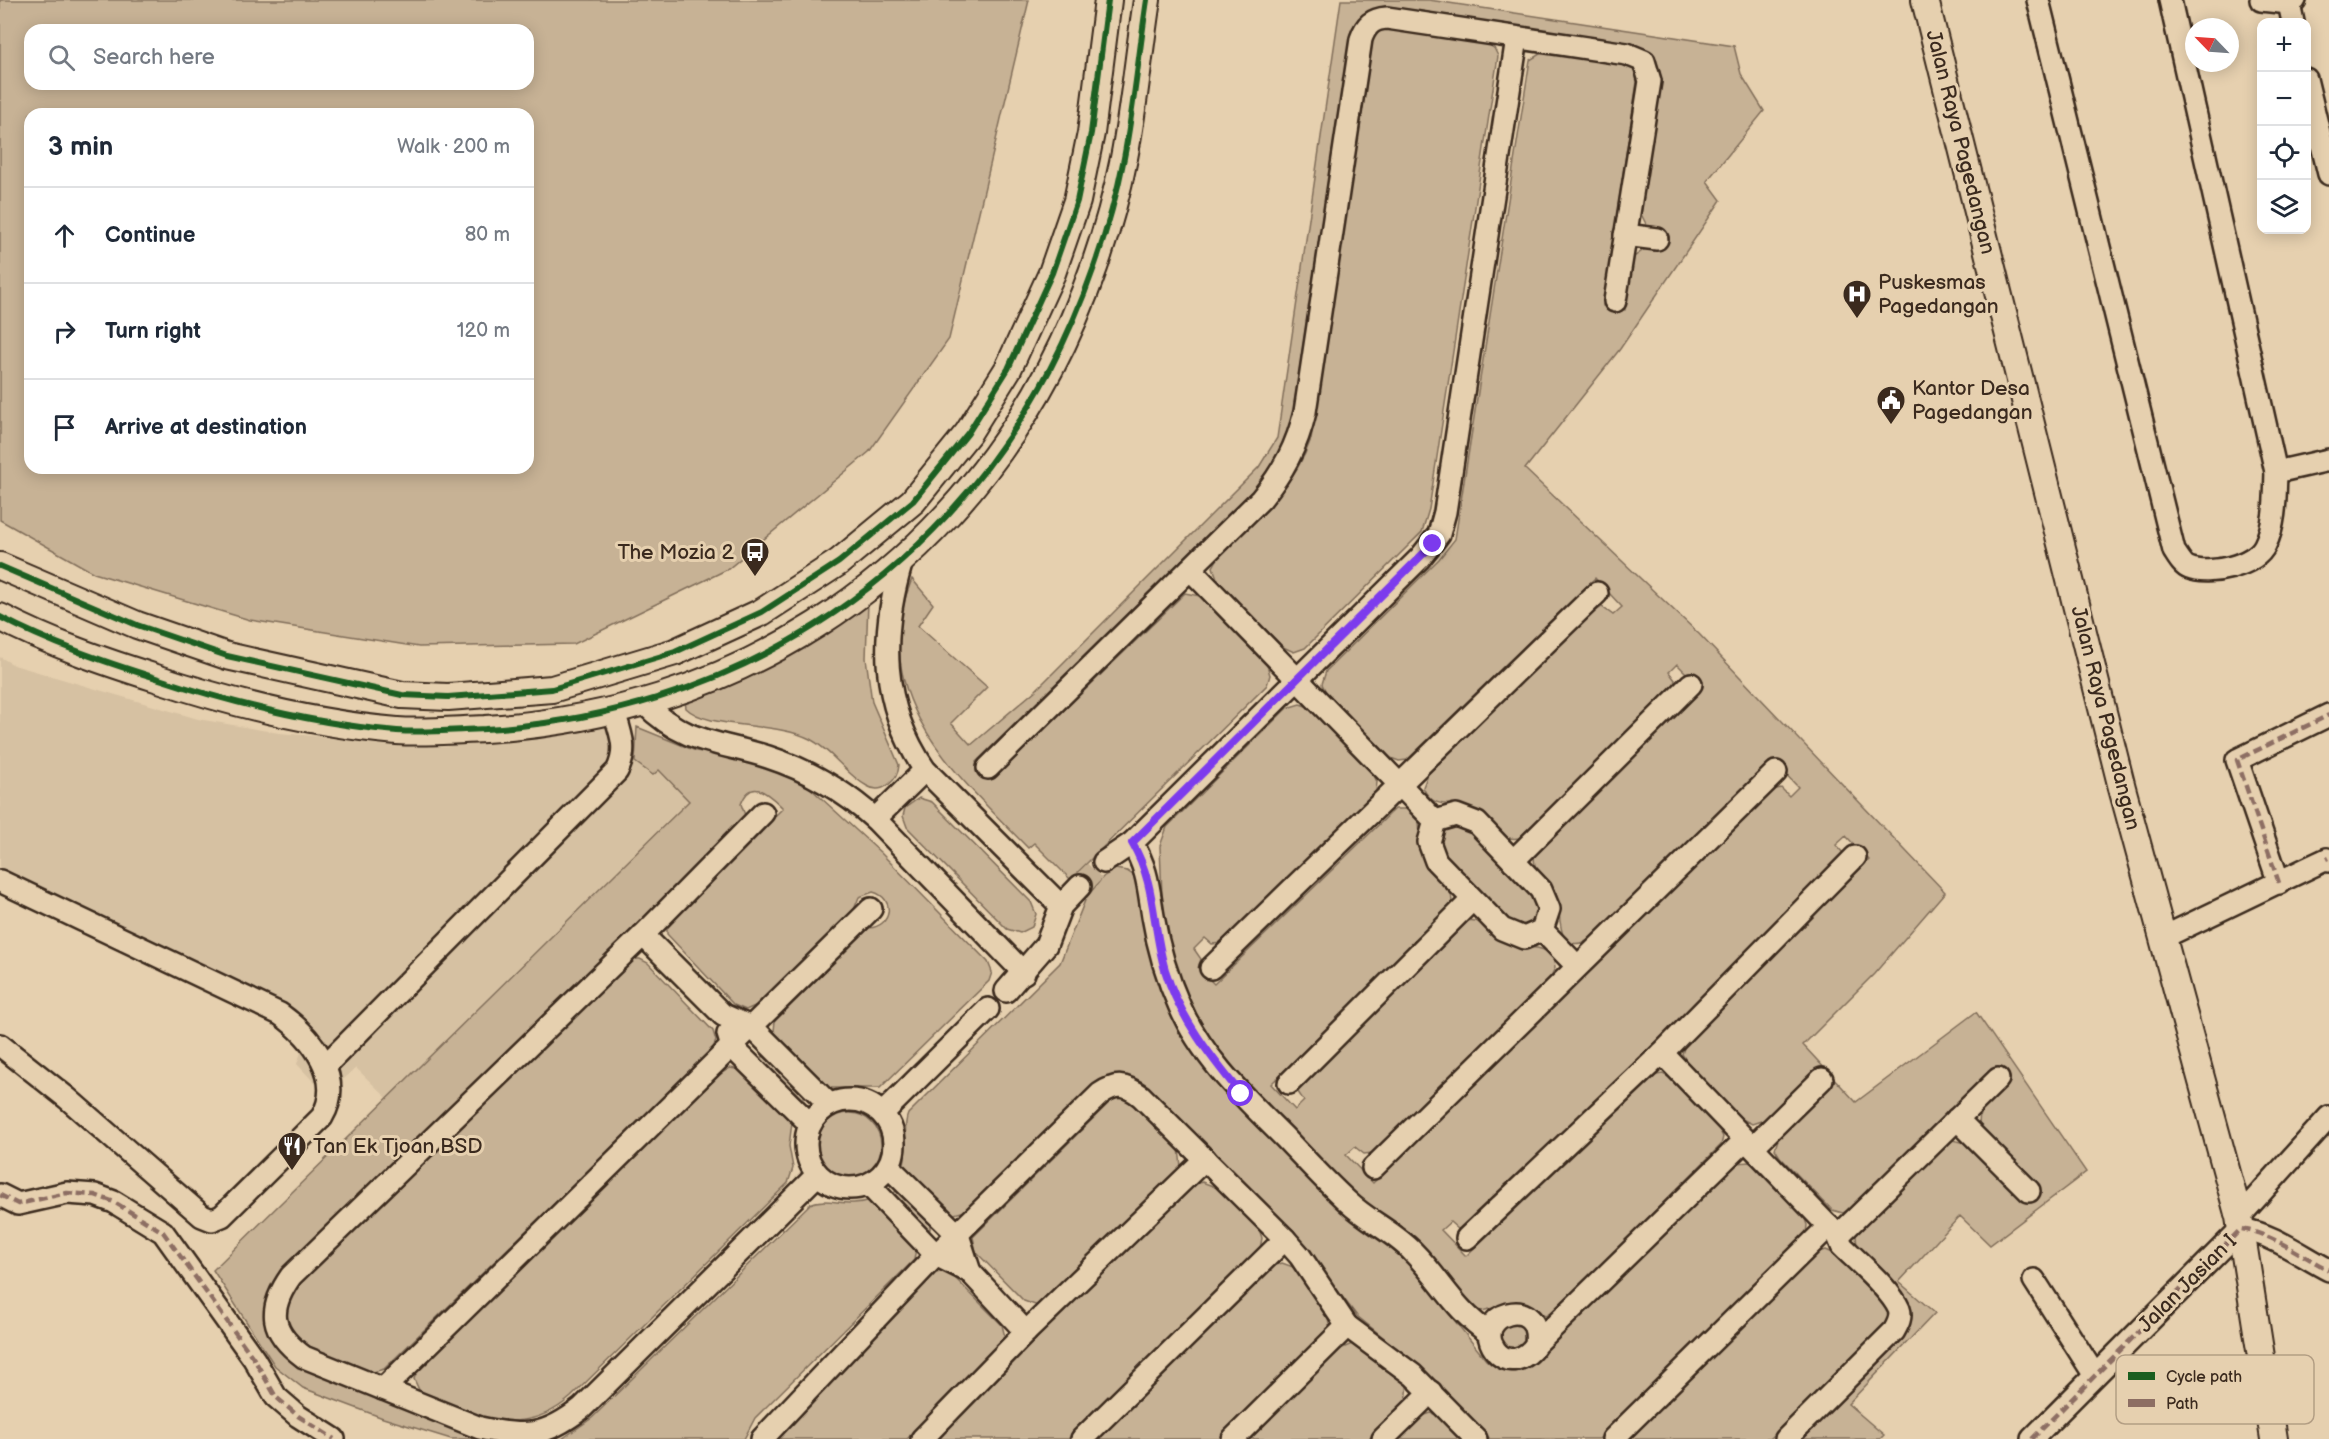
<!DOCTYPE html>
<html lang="en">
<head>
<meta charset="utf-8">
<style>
  :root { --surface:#fff; --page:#f6f6f7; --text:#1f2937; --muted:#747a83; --line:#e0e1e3 }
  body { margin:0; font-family:"Balsamiq Sans",sans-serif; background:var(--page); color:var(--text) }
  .controls { position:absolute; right:18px; top:18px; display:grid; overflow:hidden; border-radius:12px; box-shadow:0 3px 15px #0003 }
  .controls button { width:54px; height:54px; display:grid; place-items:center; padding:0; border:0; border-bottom:2px solid var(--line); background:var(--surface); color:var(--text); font:30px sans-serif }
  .compass { position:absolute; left:2185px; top:18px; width:54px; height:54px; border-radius:50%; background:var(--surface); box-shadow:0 3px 15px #0003; rotate:295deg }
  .stop { position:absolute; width:18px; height:18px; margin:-14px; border:4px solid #7c3aed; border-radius:50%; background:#fff }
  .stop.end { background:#7c3aed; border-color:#fff; box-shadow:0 2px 6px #0008 }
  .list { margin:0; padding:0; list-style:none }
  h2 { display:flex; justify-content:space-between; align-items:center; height:78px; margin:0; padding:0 24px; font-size:26px }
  h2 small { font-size:20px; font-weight:400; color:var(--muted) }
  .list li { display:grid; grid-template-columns:39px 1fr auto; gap:18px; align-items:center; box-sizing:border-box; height:96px; padding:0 24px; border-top:2px solid var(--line) }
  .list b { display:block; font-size:22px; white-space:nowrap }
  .list em { font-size:20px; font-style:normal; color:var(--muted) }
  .icon { flex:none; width:33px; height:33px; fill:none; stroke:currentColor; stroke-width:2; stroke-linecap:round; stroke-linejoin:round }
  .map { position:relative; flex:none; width:2329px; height:1439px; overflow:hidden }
  .search { position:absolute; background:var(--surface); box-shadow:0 3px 15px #0003; left:24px; top:24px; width:510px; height:66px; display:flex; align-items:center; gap:15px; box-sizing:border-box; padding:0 21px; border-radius:18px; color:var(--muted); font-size:22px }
  .panel { position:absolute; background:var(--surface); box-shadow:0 3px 15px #0003; left:24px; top:108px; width:510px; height:366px; border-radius:18px }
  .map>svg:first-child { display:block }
  .built { fill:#d6c1a2 }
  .green { fill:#c7b295; stroke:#816e5a; stroke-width:1.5; fill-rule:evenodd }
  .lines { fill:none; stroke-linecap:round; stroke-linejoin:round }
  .minor-tunnel { stroke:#c4af92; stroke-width:21; stroke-dasharray:21 10; stroke-linecap:butt }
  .minor-casing { stroke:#3b2a1e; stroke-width:26 }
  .tertiary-casing { stroke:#3b2a1e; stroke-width:30 }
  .minor { stroke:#e6d0af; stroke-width:21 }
  .tertiary { stroke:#e6d0af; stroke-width:26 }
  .quiet { stroke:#8d6e63; stroke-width:4.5; stroke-dasharray:9 4.5; stroke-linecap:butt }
  .cycleway-casing { stroke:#e6d0af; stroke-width:10 }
  .cycleway { stroke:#1b5e20; stroke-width:6 }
  .route { stroke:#7c3aed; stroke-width:8 }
  .labels { text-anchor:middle; stroke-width:6; stroke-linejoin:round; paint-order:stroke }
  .street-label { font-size:21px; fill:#3b2a1e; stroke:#e6d0af }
  .poi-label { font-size:21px; fill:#3b2a1e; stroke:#e6d0af; text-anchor:start }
  .key { fill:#e6d0af; stroke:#b39e84; stroke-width:1.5 }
  .key-label { font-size:16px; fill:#3b2a1e }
</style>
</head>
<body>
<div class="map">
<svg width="2329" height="1439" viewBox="0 0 2329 1439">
  <rect width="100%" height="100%" fill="#e6d0af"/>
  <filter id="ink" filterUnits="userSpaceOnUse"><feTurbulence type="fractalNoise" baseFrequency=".0167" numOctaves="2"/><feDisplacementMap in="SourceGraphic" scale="12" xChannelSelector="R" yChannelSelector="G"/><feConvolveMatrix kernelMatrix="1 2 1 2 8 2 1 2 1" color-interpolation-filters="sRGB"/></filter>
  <g filter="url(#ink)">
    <polygon class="built" points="0,657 14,665 198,719 279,733 445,747 605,719 669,758 715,774 387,1098 356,1068 326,1095 297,1064 302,1049 276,1025 0,888"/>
    <g class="green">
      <path d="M0,0h1029l-80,339 -80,113 -141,117 -154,75 -155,3 -169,-27 -156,-47 -94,-53zM30,30h498v54h-498zM30,114h498v354h-498z"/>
      <path d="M1341,0h88l305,46 7,28 23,37 -57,70 14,19 -101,149 -95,120 174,165 246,258 -71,82 -71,71 53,57 120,-90 110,160 -96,73 -30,-29 -61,66 36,31 -87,91 36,31 -4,4h-81l101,-100c11,-12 13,-22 8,-37l-51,-54 -1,-13 96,-95 15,3 56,57 14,-13 -58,-62 1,-15 28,-27 -14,-14 -142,139 -9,5 -11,-3 -52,-53 -5,-8 4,-13 52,-51 -16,-15 -51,50 -12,4 -10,-5 -55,-57 -5,-8 5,-15 182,-179 -23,-24 -10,9 7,8 -2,8 -374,367 -9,1 -8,-7 -9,8 25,26 184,-180 13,-2 7,4 49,51 4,8 -2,8 -167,167 -9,4 -19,-10 -18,-2 -26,7 -13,-5 -53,-65 -60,-44 -107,-110 -26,-30 -34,-54 -15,-42 -11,-40 -3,-75 7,-19 120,-119 13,-4 9,3 64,66 4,9 -1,9 -153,152 -11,1 -7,-6 -11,11 7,10 -3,9 16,16 181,-175h11l13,13 2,27 4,13 26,31 1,9 -5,9 -176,173 24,26 9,-9 -8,-12 167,-167c21,-7 27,13 44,21 17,8 47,-3 48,25l-5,10 -178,175 -8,1 -9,-7 -9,8 27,28 399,-393 9,-2 8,8 9,-9 -26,-27 -183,180c-37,17 -26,-30 -33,-46 -7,-15 -26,-22 -21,-40l166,-166 -24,-24 -8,8 6,8 -2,8 -154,150c-21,4 -29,-19 -45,-28 -19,-11 -41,3 -51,-23l5,-13 162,-159 12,-8 11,8 9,-8 -27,-29 -188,182 -8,1 -8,-3 -65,-66 -4,-8 4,-13 113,-112 16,-20 75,-479 13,-8 82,12 10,7 2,11 -34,224 22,4 9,-53 11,-8 15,1 3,-19 -16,-5 -6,-12 20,-134c-1,-19 -12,-32 -31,-37l-244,-37c-17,2 -31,11 -36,28l-57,378 -11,39 -30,40 -276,271 17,17 192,-186 15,3 67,69 3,10 -3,10 -189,187 2,2 -7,8 -39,-39 -6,5c-72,-74 -164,-153 -116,-269l21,25 -15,22 69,61 -36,36 20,22 65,-55 223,-223 18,-29z"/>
      <path d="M1390,29l96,14 8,5 4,8 -69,453 -7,23 -117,116 -11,4 -11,-5 -65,-66 -5,-14 5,-9c37,-37 75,-69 93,-119l62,-400 7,-8z"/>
      <path d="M868,602l-2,56 6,44 27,63c-1,16 -17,30 -32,21 -21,-11 -34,-35 -57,-47 -34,-18 -102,-9 -124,-31l-1,-7z"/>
      <path d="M637,727l59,24 56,8 42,18 14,9 73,67 107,109 4,10 -3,9 -109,107h-54l-48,-47 -4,-10 1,-10 94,-93c23,-1 27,-30 4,-36l-14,5 -6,15 -96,93 -11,5 -12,-5 -67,-71v-8l5,-8 111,-110c-14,-13 -31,-32 -42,-4l5,14 -462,451c-34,39 -19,77 22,100l176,70h-31l-68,-21 -80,-30 -28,-22 -62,-96 476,-469 -30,-31 -6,5 -18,-13z"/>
      <polygon points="919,798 932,802 1031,902 1036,914 1032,927 1020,933 1007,929 907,827 903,816 905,808"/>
      <path d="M1455,825l12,3 69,71c8,18 -6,31 -24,24l-69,-71c-5,-13 -2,-22 12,-27z"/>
      <path d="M1115,869l12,2 10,7 15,81 19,52 207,226 34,30 74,93c12,11 29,16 43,7l208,-204 12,-1 7,4 48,50 3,9 -1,9 -207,205h-109l-70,-72 -63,-51 -48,-63 -160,-164c-17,-15 -33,-19 -53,-6l-131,128 -14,4 -48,-46c6,-20 -1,-42 5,-55l152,-151 26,-65 17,-21z"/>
      <polygon points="632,959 640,959 648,963 713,1031 716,1041 712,1050 384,1369 370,1373 306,1346 292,1334 286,1320 286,1304 293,1289"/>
      <polygon points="767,1056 803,1092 803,1099 800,1100 761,1062 762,1057"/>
      <path d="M730,1068l12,2 50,52 -3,24 4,22 -5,15 -217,214c-35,31 -71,28 -112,12 -13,-5 -27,-10 -39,-17l-6,-13 4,-11 302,-294z"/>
      <polygon points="1116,1096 1127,1097 1179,1148 1181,1167 1038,1306 1024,1301 976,1252 973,1237"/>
      <circle cx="849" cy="1145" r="32"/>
      <polygon points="1202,1182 1218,1188 1259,1229 1262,1238 1260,1249 1068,1439 934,1439 1193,1185"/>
      <polygon points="896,1190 930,1223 930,1229 924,1229 893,1196"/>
      <path d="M871,1200l45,48 -2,12 -159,158 -11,21h-182l30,-21 218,-214c15,-8 38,4 61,-4z"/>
      <polygon points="1826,1250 1835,1254 1888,1309 1891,1315 1886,1325 1770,1439 1626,1439 1817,1252"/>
      <polygon points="1282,1263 1296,1268 1328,1317 1329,1326 1325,1334 1219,1439 1096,1439 1271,1267"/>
      <polygon points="945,1271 953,1276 1002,1325 1005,1337 1000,1347 907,1439 767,1439 932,1274"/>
      <polygon points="1522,1323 1529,1336 1521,1350 1503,1349 1497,1332 1500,1326"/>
      <path d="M1352,1344l54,39c8,23 -22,42 -37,56h-122l91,-89z"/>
      <polygon points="1431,1413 1440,1416 1463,1439 1398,1439 1422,1416"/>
    </g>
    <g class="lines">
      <polyline class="minor-tunnel" points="1080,886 1104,862"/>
      <g class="minor-casing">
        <g id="minor">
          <path d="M2038,0l136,551c4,6 9,15 15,17 20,8 66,-2 76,-23 11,-22 10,-49 11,-73l-106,-472"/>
          <polyline points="2261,0 2289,3 2295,0"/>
          <polyline points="2289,3 2293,22"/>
          <polyline points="2306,79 2329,174"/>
          <polyline points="1625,235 1657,239"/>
          <polyline points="2276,472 2329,460"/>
          <path d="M902,561c-22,74 -22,143 23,209l136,136"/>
          <polyline points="1190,569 1435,821"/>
          <path d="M644,703c41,41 73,38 124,54 40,13 76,34 107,62l149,154"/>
          <path d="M988,768l273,-269c22,-27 36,-53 44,-87l56,-373c5,-14 11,-20 26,-21l240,36 17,7 6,20 -35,220"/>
          <path d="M763,813l-120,122 -352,341c-24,34 -21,56 13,81l176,71c45,10 65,9 102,-20l235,-233"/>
          <polygon points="1456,815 1477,823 1541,890 1549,909 1542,930 1524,938 1502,929 1436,861 1429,842 1435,821"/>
          <polyline points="875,819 925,770"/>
          <path d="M1132,843c16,27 16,43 21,73 5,31 14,62 27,91 22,51 66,92 104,130 21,22 42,45 64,65 20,19 46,30 65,50 29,29 40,57 77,82"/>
          <polyline points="1513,861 1691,684"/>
          <polyline points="1104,862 1132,843 1420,558 1439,534 1445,512 1517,38"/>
          <path d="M0,881l280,133c32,23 65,64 42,103l-100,99 -10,4 -10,-4 -135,-118 -67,-53"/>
          <polyline points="2279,883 2237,760 2329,715"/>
          <polyline points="1542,930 1577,966"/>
          <polyline points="643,935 723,1015 753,1028 829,1104"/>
          <polyline points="2164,937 2310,867 2327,859 2329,861"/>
          <polyline points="1211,968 1597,593"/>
          <polyline points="1006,991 1046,945 1061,906 1080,886"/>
          <polyline points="728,1034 732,1047 810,1124"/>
          <path d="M1662,1053l176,183 4,10c16,16 49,44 57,63 3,8 -1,15 -5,22l-108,108"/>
          <path d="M326,1065l291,-294c11,-21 4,-37 -3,-59"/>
          <polyline points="1289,1083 1472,900"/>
          <circle cx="850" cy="1144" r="44"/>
          <polyline points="883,1113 988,1009"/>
          <polyline points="1957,1119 2029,1191"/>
          <polyline points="1753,1147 1822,1079"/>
          <polyline points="889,1167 958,1235 970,1272"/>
          <polyline points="1373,1168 1776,772"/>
          <polyline points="869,1185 936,1255 970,1272 1026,1332"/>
          <polyline points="0,1195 18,1204 67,1193 95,1195 114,1202 163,1232 254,1359 276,1397 298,1416 334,1439"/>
          <polyline points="2239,1217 2329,1117"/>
          <polyline points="1838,1236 1998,1079"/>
          <polyline points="1467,1238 1662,1053 1855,857"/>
          <polyline points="2034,1280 2094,1374"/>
          <path d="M1536,1344c6,-53 -66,-29 -41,6 12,17 32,9 41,-6l209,-204"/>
          <polyline points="383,1389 871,909"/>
          <path d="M762,1439l174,-184 164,-161c16,-11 25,-10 41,2l144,143 15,17 47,70 66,49 63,64"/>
          <polyline points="922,1439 1026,1332 1205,1159"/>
          <polyline points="1082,1439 1285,1239"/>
          <polyline points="1233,1439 1347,1326"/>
          <polyline points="1383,1439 1431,1392"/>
          <polyline points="1613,1439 1829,1226"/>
          <path d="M2032,1439l209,-210c32,5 59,26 88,41"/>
        </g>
      </g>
      <g class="tertiary-casing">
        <g id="tertiary">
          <polyline points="1925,0 2122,788 2239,1217 2274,1439"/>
          <polyline points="0,566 137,625 227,656 402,695 448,697 552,689 675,652 762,612 839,562 913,501 968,433 1008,369 1052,273 1077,201 1091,133 1108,0"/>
          <path d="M0,617c50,26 102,44 156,61 78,26 159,46 241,53 29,2 59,-1 88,-2 243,-14 451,-144 565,-360 34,-65 60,-140 74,-211 10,-52 15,-106 23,-158"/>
        </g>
      </g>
      <use href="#minor" class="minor"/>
      <use href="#tertiary" class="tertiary"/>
      <g class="quiet">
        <polyline points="2327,859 2329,858"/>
        <polyline points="2279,883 2237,760 2329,715"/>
        <polyline points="0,1195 18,1204 67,1193 95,1195 114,1202 163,1232 254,1359 276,1397 298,1416 334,1439"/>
        <path d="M2032,1439l209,-210c32,5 59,26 88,41"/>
      </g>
      <g class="cycleway-casing">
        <g id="cycleway">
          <polyline points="0,566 137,625 227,656 402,695 448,697 552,689 675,652 762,612 839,562 913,501 968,433 1008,369 1052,273 1077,201 1091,133 1108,0"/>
          <path d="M0,617c50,26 102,44 156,61 78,26 159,46 241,53 29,2 59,-1 88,-2 243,-14 451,-144 565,-360 34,-65 60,-140 74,-211 10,-52 15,-106 23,-158"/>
        </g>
      </g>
      <use href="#cycleway" class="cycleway"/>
    </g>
  </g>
  <g class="lines" filter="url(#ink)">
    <path class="route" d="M1241,1094c-31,-38 -61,-76 -76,-124 -13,-44 -9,-87 -33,-127l301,-299"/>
  </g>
  <defs>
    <g id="hospital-pin" transform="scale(1.5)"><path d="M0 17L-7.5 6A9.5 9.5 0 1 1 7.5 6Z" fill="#3b2a1e" stroke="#e6d0af"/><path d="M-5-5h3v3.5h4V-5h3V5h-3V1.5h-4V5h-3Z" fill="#fff"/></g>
    <g id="civic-pin" transform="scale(1.5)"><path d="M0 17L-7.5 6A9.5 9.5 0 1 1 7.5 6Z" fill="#3b2a1e" stroke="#e6d0af"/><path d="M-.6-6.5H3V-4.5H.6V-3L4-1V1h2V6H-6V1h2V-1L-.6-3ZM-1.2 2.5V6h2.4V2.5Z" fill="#fff"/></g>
    <g id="bus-pin" transform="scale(1.5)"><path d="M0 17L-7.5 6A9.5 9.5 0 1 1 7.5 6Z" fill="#3b2a1e" stroke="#e6d0af"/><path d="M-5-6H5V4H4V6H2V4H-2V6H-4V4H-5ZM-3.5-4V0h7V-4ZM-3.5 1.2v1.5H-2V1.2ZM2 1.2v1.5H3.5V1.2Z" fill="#fff"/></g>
    <g id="restaurant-pin" transform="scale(1.5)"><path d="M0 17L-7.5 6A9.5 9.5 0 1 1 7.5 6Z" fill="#3b2a1e" stroke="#e6d0af"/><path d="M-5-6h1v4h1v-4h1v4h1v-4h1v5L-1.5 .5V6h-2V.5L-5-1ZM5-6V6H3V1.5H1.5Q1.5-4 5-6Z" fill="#fff"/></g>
  </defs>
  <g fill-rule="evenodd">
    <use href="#hospital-pin" x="1857" y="294"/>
    <use href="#civic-pin" x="1891" y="400"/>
    <use href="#bus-pin" x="755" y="552"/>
    <use href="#restaurant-pin" x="292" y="1146"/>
  </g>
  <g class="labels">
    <g class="street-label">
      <text transform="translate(1961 142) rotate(76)" y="7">Jalan Raya Pagedangan</text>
      <text transform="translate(2106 718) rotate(76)" y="7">Jalan Raya Pagedangan</text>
      <text transform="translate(2187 1283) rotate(-45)" y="7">Jalan Jasian I</text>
    </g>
    <g class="poi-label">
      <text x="1878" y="289">Puskesmas<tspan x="1878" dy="24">Pagedangan</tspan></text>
      <text x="1912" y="395">Kantor Desa<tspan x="1912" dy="24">Pagedangan</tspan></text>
      <text x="734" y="559" text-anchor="end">The Mozia 2</text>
      <text x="313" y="1153">Tan Ek Tjoan BSD</text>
    </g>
  </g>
  <rect x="2116" y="1355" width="198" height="69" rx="9" class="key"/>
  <rect x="2128" y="1372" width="27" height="8" fill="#1b5e20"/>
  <rect x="2128" y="1399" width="27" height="8" fill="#8d6e63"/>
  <g class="key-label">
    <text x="2166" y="1382">Cycle path</text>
    <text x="2166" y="1409">Path</text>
  </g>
</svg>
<div class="controls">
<button>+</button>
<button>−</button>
<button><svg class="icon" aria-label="locate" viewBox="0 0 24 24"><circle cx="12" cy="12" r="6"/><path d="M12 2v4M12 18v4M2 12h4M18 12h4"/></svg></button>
<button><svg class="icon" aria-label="layers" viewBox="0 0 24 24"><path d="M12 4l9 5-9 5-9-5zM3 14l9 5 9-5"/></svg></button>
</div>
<svg class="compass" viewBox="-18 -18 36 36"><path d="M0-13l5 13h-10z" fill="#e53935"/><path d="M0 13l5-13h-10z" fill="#747a83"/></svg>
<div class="stop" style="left:1241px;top:1094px"></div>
<div class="stop end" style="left:1433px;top:544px"></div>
<div class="search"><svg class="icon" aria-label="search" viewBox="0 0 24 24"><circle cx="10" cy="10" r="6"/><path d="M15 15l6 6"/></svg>Search here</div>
<section class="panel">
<h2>3 min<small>Walk · 200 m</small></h2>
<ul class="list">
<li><svg class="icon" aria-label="ahead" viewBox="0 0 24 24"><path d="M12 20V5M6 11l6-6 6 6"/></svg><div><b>Continue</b></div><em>80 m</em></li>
<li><svg class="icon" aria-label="right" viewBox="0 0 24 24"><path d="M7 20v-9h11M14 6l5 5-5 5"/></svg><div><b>Turn right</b></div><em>120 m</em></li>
<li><svg class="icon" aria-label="arrive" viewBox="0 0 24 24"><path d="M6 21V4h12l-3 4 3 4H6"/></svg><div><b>Arrive at destination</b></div></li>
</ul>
</section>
</div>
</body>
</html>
